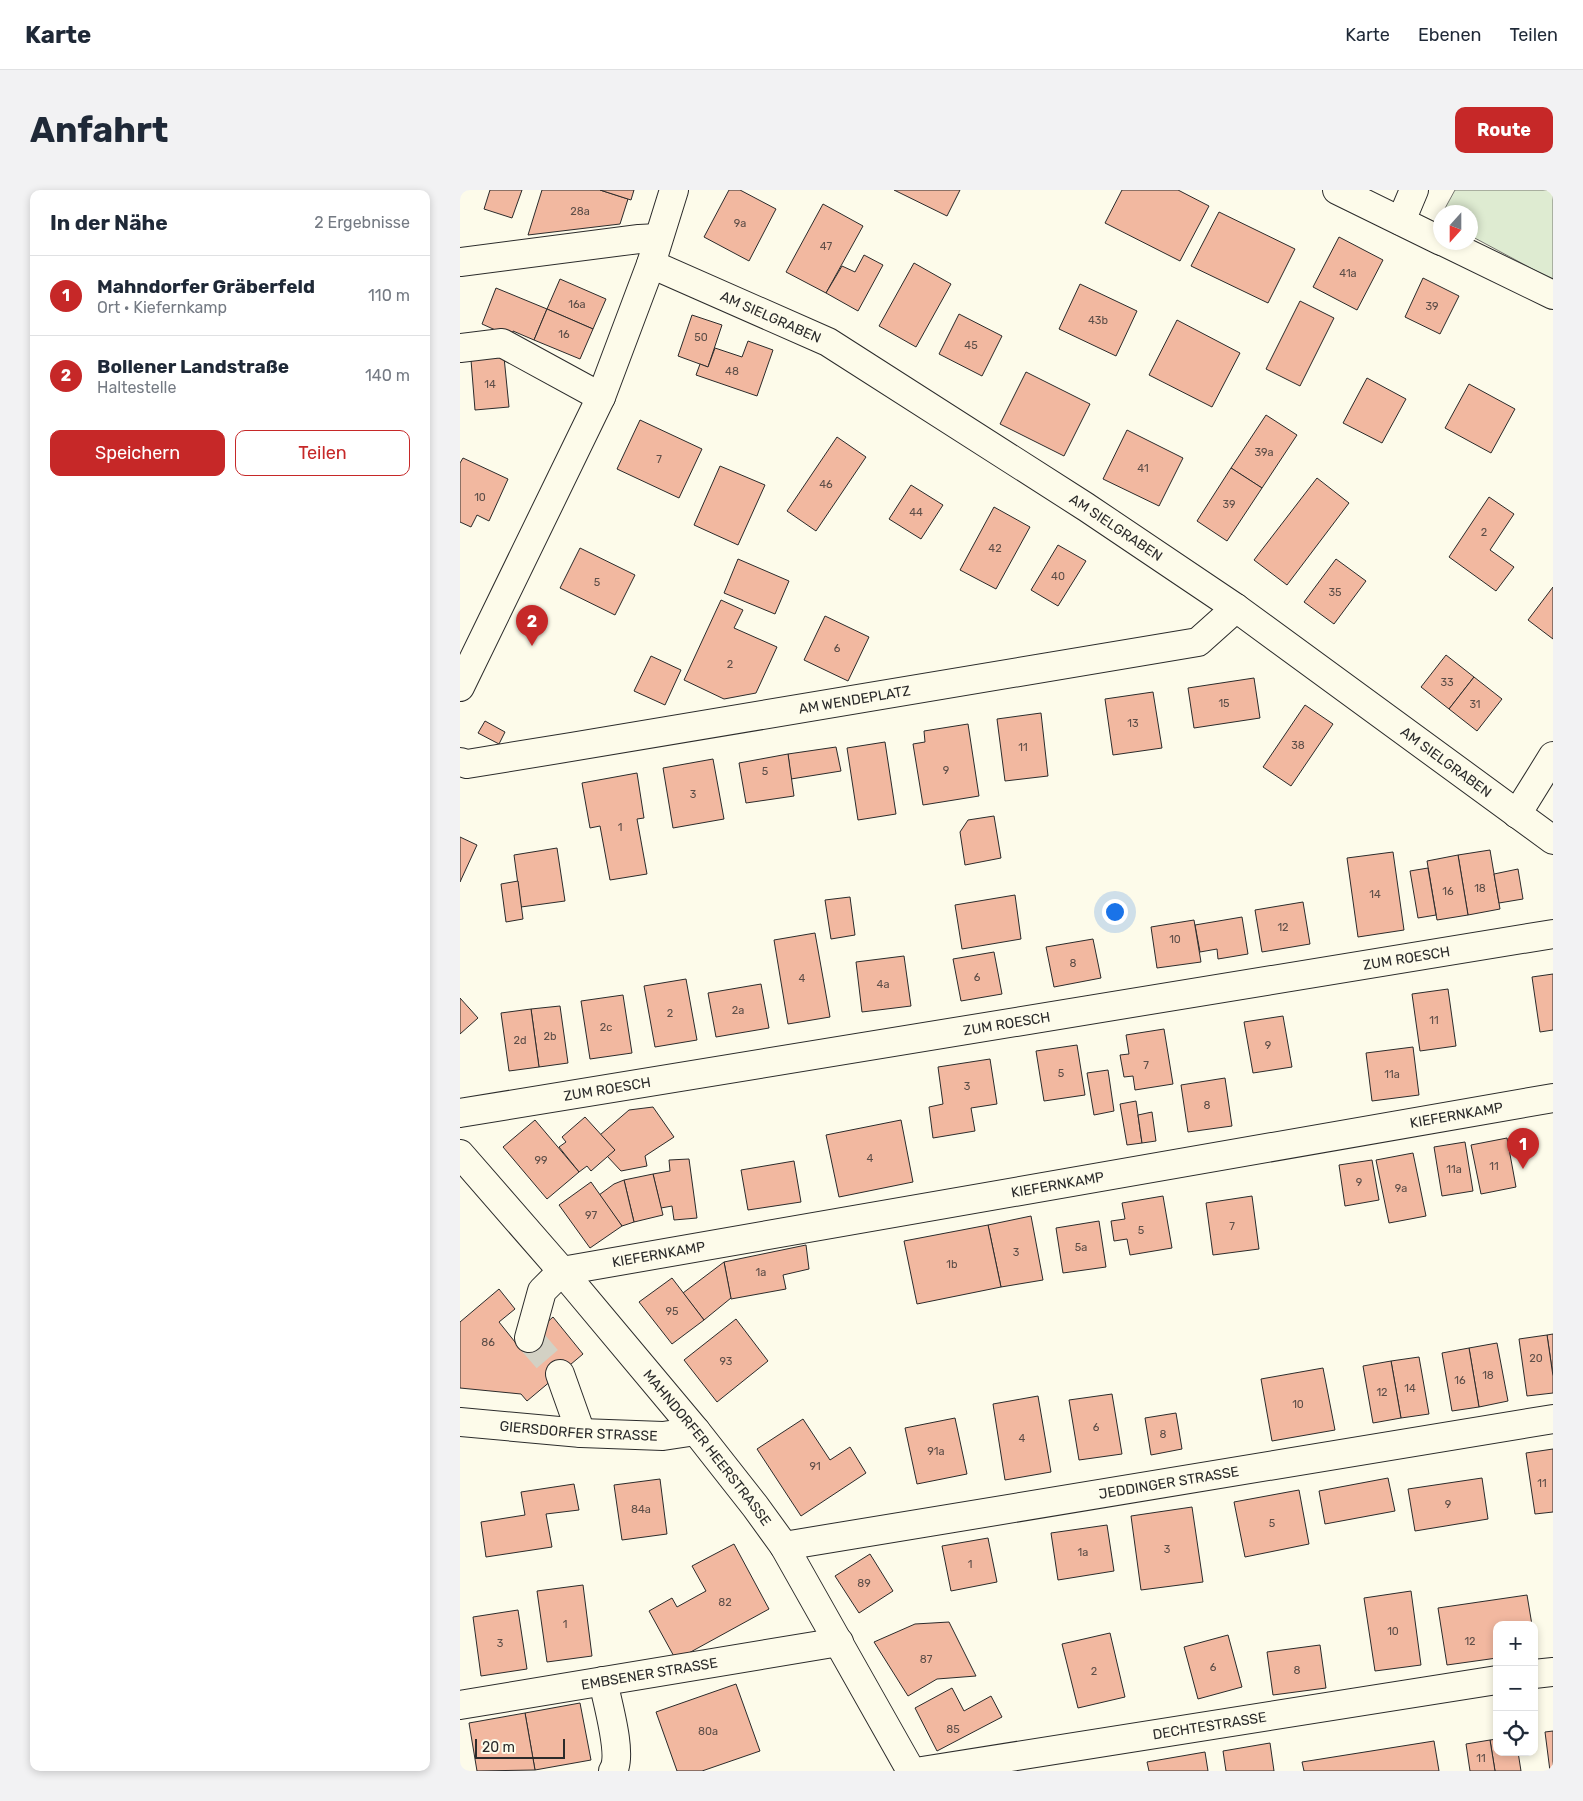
<!DOCTYPE html>
<html lang="de">
<head>
<meta charset="utf-8">
<style>
  :root { --surface:#fff; --page:#f2f2f3; --text:#1f2937; --muted:#747a83; --line:#e0e1e3; --accent:#c62828 }
  body { margin:0; font-family:Rubik,sans-serif; background:var(--page); color:var(--text) }
  .controls { position:absolute; right:15px; bottom:15px; display:grid; overflow:hidden; border-radius:10px; box-shadow:0 2px 8px #0003 }
  .controls button { width:45px; height:45px; display:grid; place-items:center; padding:0; border:0; border-bottom:1px solid var(--line); background:var(--surface); color:var(--text); font:25px sans-serif }
  .compass { position:absolute; left:973px; top:15px; width:45px; height:45px; border-radius:50%; background:var(--surface); box-shadow:0 2px 8px #0003; rotate:201deg }
  .scale { position:absolute; left:15px; bottom:12px; width:90px; box-sizing:border-box; padding-left:5px; border:2px solid #2b2b2b; border-top:0; font-size:14px; line-height:18px; white-space:nowrap; color:#2b2b2b; -webkit-text-stroke:4px #fdfbea; paint-order:stroke }
  .you { position:absolute; left:654px; top:721px; width:18px; height:18px; margin:-12px; border:4px solid #fff; border-radius:50%; background:#1a73e8; box-shadow:0 0 0 8px #1a73e833 }
  .badge { display:grid; place-items:center; width:32px; height:32px; border-radius:50%; background:var(--accent); color:#fff; font-size:16px; font-weight:700 }
  .pin { position:absolute; translate:-50% -41px; filter:drop-shadow(0 1px 2px #0008) }
  .pin::after { content:''; position:absolute; top:26px; width:18px; height:15px; background:inherit; clip-path:polygon(0 0,100% 0,50% 100%) }
  .list { margin:0; padding:0; list-style:none }
  h2 { display:flex; justify-content:space-between; align-items:center; height:65px; margin:0; padding:0 20px; font-size:21px }
  h2 small { font-size:16px; font-weight:400; color:var(--muted) }
  .list li { display:grid; grid-template-columns:32px 1fr auto; gap:15px; align-items:center; box-sizing:border-box; height:80px; padding:0 20px; border-top:1px solid var(--line) }
  .list b { display:block; font-size:19px; white-space:nowrap }
  .list p { margin:0; font-size:16px; white-space:nowrap; color:var(--muted) }
  .list em { font-size:16px; font-style:normal; color:var(--muted) }
  .actions { display:flex; gap:10px; padding:15px 20px }
  .actions a { flex:1; padding:11px 0; border:1px solid var(--accent); border-radius:10px; text-align:center; font-size:18px; color:var(--accent) }
  .actions .main { background:var(--accent); color:#fff }
  .icon { flex:none; width:28px; height:28px; fill:none; stroke:currentColor; stroke-width:2; stroke-linecap:round; stroke-linejoin:round }
  .map { position:relative; flex:none; width:1093px; height:1581px; overflow:hidden; border-radius:10px }
  header { display:flex; align-items:center; gap:30px; box-sizing:border-box; height:70px; padding:0 25px; background:var(--surface); border-bottom:1px solid var(--line) }
  header strong { font-size:24px }
  nav { display:flex; gap:28px; margin-inline-start:auto; font-size:18px }
  .intro { display:flex; align-items:center; justify-content:space-between; box-sizing:border-box; height:120px; padding:0 30px }
  h1 { margin:0; font-size:35px }
  .button { padding:12px 22px; border-radius:10px; background:var(--accent); color:#fff; font-size:18px; font-weight:700 }
  main { display:flex; gap:30px; padding:0 30px }
  aside { flex:1; background:var(--surface); border-radius:10px; box-shadow:0 2px 8px #0003 }
  .map>svg:first-child { display:block }
  .green { fill:#deebd1; stroke:#74746e }
  .building { fill:#f2b8a0; stroke:#2b2b2b }
  .lines { fill:none; stroke-linecap:round; stroke-linejoin:round }
  .minor-tunnel { stroke:#d3d1c4; stroke-width:28; stroke-dasharray:28 14; stroke-linecap:butt }
  .minor-casing { stroke:#2b2b2b; stroke-width:30 }
  .major-casing { stroke:#2b2b2b; stroke-width:30 }
  .minor { stroke:#fdfbea; stroke-width:28 }
  .major { stroke:#fdfbea; stroke-width:28 }
  .labels { text-anchor:middle; stroke-width:4; stroke-linejoin:round; paint-order:stroke }
  .number-label { font-size:11px; fill:#5d4e48 }
  .street-label { font-size:14px; fill:#2b2b2b; stroke:#fdfbea }
</style>
</head>
<body>
<header>
<strong>Karte</strong>
<nav><a>Karte</a><a>Ebenen</a><a>Teilen</a></nav>
</header>
<div class="intro"><h1>Anfahrt</h1><a class="button">Route</a></div>
<main>
<aside>
<h2>In der Nähe<small>2 Ergebnisse</small></h2>
<ul class="list">
<li><span class="badge">1</span><div><b>Mahndorfer Gräberfeld</b><p>Ort · Kiefernkamp</p></div><em>110 m</em></li>
<li><span class="badge">2</span><div><b>Bollener Landstraße</b><p>Haltestelle</p></div><em>140 m</em></li>
</ul>
<div class="actions"><a class="main">Speichern</a><a>Teilen</a></div>
</aside>
<div class="map">
<svg width="1093" height="1581" viewBox="0 0 1093 1581">
  <rect width="100%" height="100%" fill="#fdfbea"/>
  <polygon class="green" points="995,0 1093,0 1093,90 1011,46 1011,22 983,22"/>
  <g class="building">
    <polygon points="30,0 62,0 52,28 24,19"/>
    <polygon points="82,0 140,0 168,9 160,34 68,45"/>
    <polygon points="140,0 174,0 171,10"/>
    <polygon points="269,0 280,0 316,19 289,71 244,47"/>
    <polygon points="434,0 500,0 487,26"/>
    <polygon points="662,0 718,0 749,16 720,71 645,33"/>
    <polygon points="363,14 403,36 366,103 326,82"/>
    <polygon points="759,22 835,59 808,113 731,76"/>
    <polygon points="879,47 923,70 897,120 853,97"/>
    <polygon points="404,65 423,75 398,121 366,103 382,76 395,82"/>
    <polygon points="454,73 491,94 456,157 419,136"/>
    <polygon points="963,88 999,106 980,144 945,127"/>
    <polygon points="100,89 146,109 133,139 87,119"/>
    <polygon points="620,94 677,121 656,166 599,139"/>
    <polygon points="36,98 87,119 74,150 53,141 51,147 22,134"/>
    <polygon points="840,111 874,128 840,196 806,179"/>
    <polygon points="87,119 133,139 120,169 74,150"/>
    <polygon points="499,124 542,146 522,186 479,164"/>
    <polygon points="232,125 262,135 248,177 218,166"/>
    <polygon points="717,130 780,163 752,217 689,185"/>
    <polygon points="288,151 313,160 297,206 236,185 240,174 248,177 255,158 282,167"/>
    <polygon points="44,167 49,217 15,220 11,170"/>
    <polygon points="566,182 630,214 604,266 540,234"/>
    <polygon points="907,188 946,209 922,253 883,233"/>
    <polygon points="1009,194 1055,219 1031,263 985,238"/>
    <polygon points="806,225 837,245 802,298 771,278"/>
    <polygon points="180,230 242,259 219,308 157,279"/>
    <polygon points="667,240 723,268 699,316 643,289"/>
    <polygon points="377,247 406,267 356,341 327,321"/>
    <polygon points="3,268 48,289 29,331 17,325 11,337 0,332 0,273"/>
    <polygon points="260,276 305,295 278,355 234,335"/>
    <polygon points="771,278 802,298 767,351 737,331"/>
    <polygon points="857,288 889,313 827,395 794,370"/>
    <polygon points="451,295 483,315 461,349 429,329"/>
    <polygon points="1029,307 1054,324 1030,360 1054,377 1036,401 989,367"/>
    <polygon points="534,317 570,337 536,399 500,380"/>
    <polygon points="598,355 626,371 598,416 571,400"/>
    <polygon points="120,358 175,385 155,425 100,398"/>
    <polygon points="278,369 329,391 315,424 264,403"/>
    <polygon points="876,369 906,391 874,434 844,412"/>
    <polygon points="1093,397 1093,449 1068,430"/>
    <polygon points="261,410 283,420 274,438 317,457 296,503 264,509 224,490"/>
    <polygon points="365,426 409,447 388,491 344,470"/>
    <polygon points="986,465 1014,487 989,519 961,497"/>
    <polygon points="191,466 221,480 205,515 174,501"/>
    <polygon points="1014,487 1042,509 1017,541 989,519"/>
    <polygon points="794,488 800,528 734,538 728,498"/>
    <polygon points="693,502 702,558 653,565 645,509"/>
    <polygon points="845,515 873,534 831,596 803,577"/>
    <polygon points="581,523 588,586 545,591 537,529"/>
    <polygon points="25,531 45,542 39,554 18,543"/>
    <polygon points="508,534 519,606 463,615 453,554 465,552 464,541"/>
    <polygon points="425,552 436,624 398,630 387,558"/>
    <polygon points="376,557 381,581 331,589 328,564"/>
    <polygon points="328,564 334,606 286,613 279,573"/>
    <polygon points="253,569 264,629 213,638 203,578"/>
    <polygon points="177,583 184,628 177,629 187,684 150,690 140,636 130,638 122,593"/>
    <polygon points="534,626 541,668 505,675 500,642 508,630"/>
    <polygon points="0,647 17,655 0,692"/>
    <polygon points="97,658 105,711 61,717 54,665"/>
    <polygon points="1030,660 1040,719 1008,725 998,665"/>
    <polygon points="933,662 944,740 898,747 887,668"/>
    <polygon points="998,665 1008,725 977,730 967,671"/>
    <polygon points="968,678 976,725 958,728 950,681"/>
    <polygon points="1058,679 1063,709 1039,713 1034,684"/>
    <polygon points="58,691 63,729 46,732 41,694"/>
    <polygon points="555,705 561,749 502,759 495,715"/>
    <polygon points="390,707 395,745 371,749 365,710"/>
    <polygon points="843,712 850,754 802,762 795,720"/>
    <polygon points="782,727 788,764 758,769 757,759 740,762 735,735"/>
    <polygon points="734,730 741,772 697,778 691,737"/>
    <polygon points="355,743 370,827 328,834 314,750"/>
    <polygon points="633,749 641,788 594,797 586,757"/>
    <polygon points="534,762 542,804 501,811 493,769"/>
    <polygon points="444,766 451,816 402,822 396,772"/>
    <polygon points="1093,784 1093,840 1080,842 1072,787"/>
    <polygon points="226,789 237,850 195,857 184,796"/>
    <polygon points="301,794 309,838 256,847 248,803"/>
    <polygon points="988,799 996,856 960,861 952,804"/>
    <polygon points="163,805 172,863 130,869 121,811"/>
    <polygon points="0,808 18,828 0,844"/>
    <polygon points="100,816 108,873 79,877 71,819"/>
    <polygon points="71,819 79,877 49,881 41,823"/>
    <polygon points="823,826 832,877 793,883 784,832"/>
    <polygon points="704,839 713,894 675,900 673,886 664,887 660,865 669,864 666,845"/>
    <polygon points="617,855 625,905 584,911 576,861"/>
    <polygon points="953,857 959,905 912,911 906,863"/>
    <polygon points="530,869 537,914 511,918 515,941 473,948 469,917 483,914 478,877"/>
    <polygon points="648,880 654,921 634,925 627,883"/>
    <polygon points="765,888 772,936 728,942 721,895"/>
    <polygon points="676,911 682,953 667,955 660,914"/>
    <polygon points="193,917 214,947 185,966 187,976 161,981 147,966 155,960 140,945 169,920"/>
    <polygon points="692,922 696,951 682,953 678,925"/>
    <polygon points="125,927 155,960 131,981 127,976 119,982 99,957 106,952 102,947"/>
    <polygon points="75,930 119,982 87,1009 43,957"/>
    <polygon points="441,930 453,992 379,1007 366,945"/>
    <polygon points="1047,948 1056,997 1021,1004 1011,955"/>
    <polygon points="1005,952 1013,1001 982,1006 974,957"/>
    <polygon points="953,963 966,1026 929,1033 916,970"/>
    <polygon points="229,969 237,1028 214,1030 212,1016 201,1018 193,984 210,981 209,970"/>
    <polygon points="912,970 919,1010 885,1016 879,975"/>
    <polygon points="334,971 341,1012 288,1020 281,980"/>
    <polygon points="193,984 203,1025 174,1032 164,990"/>
    <polygon points="164,990 174,1032 162,1036 139,1005 154,994"/>
    <polygon points="131,992 162,1036 130,1058 99,1015"/>
    <polygon points="703,1006 712,1058 670,1065 667,1049 654,1051 651,1031 665,1029 662,1013"/>
    <polygon points="792,1006 799,1059 753,1065 746,1013"/>
    <polygon points="571,1026 583,1090 541,1097 528,1035"/>
    <polygon points="639,1031 646,1077 603,1083 596,1038"/>
    <polygon points="528,1035 541,1097 457,1114 444,1051"/>
    <polygon points="346,1055 349,1079 323,1085 326,1099 271,1109 264,1072"/>
    <polygon points="264,1072 271,1108 244,1130 223,1103"/>
    <polygon points="212,1088 244,1130 212,1154 179,1112"/>
    <polygon points="39,1099 55,1119 39,1132 59,1157 93,1127 123,1164 67,1211 61,1204 0,1198 0,1132"/>
    <polygon points="276,1129 308,1171 257,1212 224,1170"/>
    <polygon points="1093,1144 1093,1186 1087,1145"/>
    <polygon points="1087,1145 1093,1186 1093,1203 1067,1206 1059,1149"/>
    <polygon points="1037,1153 1048,1211 1019,1217 1009,1158"/>
    <polygon points="1009,1158 1019,1217 992,1221 982,1163"/>
    <polygon points="959,1167 969,1224 941,1228 931,1171"/>
    <polygon points="931,1171 941,1228 913,1233 903,1176"/>
    <polygon points="863,1178 875,1240 812,1251 801,1189"/>
    <polygon points="652,1204 662,1264 619,1270 609,1210"/>
    <polygon points="578,1206 591,1282 545,1290 533,1214"/>
    <polygon points="716,1223 722,1259 691,1265 685,1228"/>
    <polygon points="495,1228 507,1284 457,1294 445,1238"/>
    <polygon points="343,1229 370,1270 390,1257 406,1283 341,1326 297,1259"/>
    <polygon points="1093,1259 1093,1322 1075,1324 1066,1263"/>
    <polygon points="928,1288 935,1321 865,1334 859,1301"/>
    <polygon points="1022,1288 1028,1329 955,1341 948,1299"/>
    <polygon points="200,1289 207,1344 162,1350 154,1295"/>
    <polygon points="114,1294 119,1320 86,1324 92,1357 26,1367 21,1332 65,1325 61,1302"/>
    <polygon points="839,1300 849,1354 785,1367 774,1312"/>
    <polygon points="732,1317 743,1392 681,1400 671,1326"/>
    <polygon points="647,1335 654,1381 598,1390 591,1343"/>
    <polygon points="528,1348 537,1392 491,1401 482,1356"/>
    <polygon points="274,1354 309,1419 216,1470 189,1421 212,1408 217,1417 246,1401 232,1376"/>
    <polygon points="410,1364 433,1401 399,1423 375,1386"/>
    <polygon points="123,1395 132,1466 87,1472 77,1401"/>
    <polygon points="951,1401 961,1475 915,1481 904,1408"/>
    <polygon points="1067,1405 1072,1435 1037,1435 1037,1468 987,1475 978,1418"/>
    <polygon points="58,1420 67,1479 21,1486 13,1427"/>
    <polygon points="489,1432 516,1486 477,1489 448,1506 414,1452 455,1434"/>
    <polygon points="650,1443 665,1507 618,1518 602,1454"/>
    <polygon points="768,1445 782,1497 738,1509 724,1457"/>
    <polygon points="860,1455 866,1498 813,1505 807,1462"/>
    <polygon points="276,1494 300,1561 242,1581 217,1581 196,1522"/>
    <polygon points="492,1498 504,1521 531,1506 542,1527 477,1561 455,1518"/>
    <polygon points="120,1513 131,1570 75,1580 65,1523"/>
    <polygon points="65,1523 75,1580 17,1581 9,1533"/>
    <polygon points="1093,1541 1093,1581 1090,1581 1085,1542"/>
    <polygon points="1037,1549 1037,1562 1058,1562 1061,1581 1035,1581 1030,1550"/>
    <polygon points="1030,1550 1035,1581 1010,1581 1006,1554"/>
    <polygon points="974,1551 979,1581 844,1581 842,1572"/>
    <polygon points="810,1553 814,1581 766,1581 763,1561"/>
    <polygon points="745,1562 748,1581 689,1581 687,1572"/>
  </g>
  <g class="lines">
    <polyline class="minor-tunnel" points="69,1148 100,1184"/>
    <g class="minor-casing">
      <g id="minor">
        <polyline points="877,0 981,51"/>
        <polyline points="941,31 954,0"/>
        <polyline points="984,52 1093,105"/>
        <polyline points="0,72 179,49 198,48"/>
        <path id="s1" d="M191,74l177,78 258,165 150,101 317,232"/>
        <polyline points="0,158 42,153 141,207"/>
        <polyline points="0,497 141,207 191,74 214,0"/>
        <path id="s2" d="M0,572l7,2 104,-17 627,-105 38,-34"/>
        <polyline points="1057,624 1093,566"/>
        <path id="s3" d="M0,923l1093,-179"/>
        <path id="s4" d="M69,1148l13,-47 20,-20 991,-173"/>
        <polyline points="100,1184 121,1243"/>
        <path id="s5" d="M0,1232l121,11 82,3 33,-5"/>
        <path id="s6" d="M324,1356l769,-127"/>
        <polyline points="1074,1484 1093,1482"/>
        <path d="M143,1491c4,20 20,74 10,90"/>
        <path id="s7" d="M0,1515l379,-63"/>
        <path id="s8" d="M462,1581l575,-91"/>
      </g>
    </g>
    <g class="major-casing">
      <g id="major">
        <path id="s9" d="M0,964l102,117 134,160 59,75 29,40 127,225"/>
      </g>
    </g>
    <use href="#minor" class="minor"/>
    <use href="#major" class="major"/>
  </g>
  <g class="labels">
    <g class="number-label">
      <text x="120" y="25">28a</text>
      <text x="280" y="37">9a</text>
      <text x="366" y="60">47</text>
      <text x="888" y="87">41a</text>
      <text x="117" y="118">16a</text>
      <text x="972" y="120">39</text>
      <text x="638" y="134">43b</text>
      <text x="104" y="148">16</text>
      <text x="241" y="151">50</text>
      <text x="511" y="159">45</text>
      <text x="272" y="185">48</text>
      <text x="30" y="198">14</text>
      <text x="804" y="266">39a</text>
      <text x="199" y="273">7</text>
      <text x="683" y="282">41</text>
      <text x="366" y="298">46</text>
      <text x="20" y="311">10</text>
      <text x="769" y="318">39</text>
      <text x="456" y="326">44</text>
      <text x="1024" y="346">2</text>
      <text x="535" y="362">42</text>
      <text x="598" y="390">40</text>
      <text x="137" y="396">5</text>
      <text x="875" y="406">35</text>
      <text x="377" y="462">6</text>
      <text x="270" y="478">2</text>
      <text x="987" y="496">33</text>
      <text x="764" y="517">15</text>
      <text x="1015" y="518">31</text>
      <text x="673" y="537">13</text>
      <text x="838" y="559">38</text>
      <text x="563" y="561">11</text>
      <text x="486" y="584">9</text>
      <text x="305" y="585">5</text>
      <text x="233" y="608">3</text>
      <text x="160" y="641">1</text>
      <text x="1020" y="702">18</text>
      <text x="988" y="705">16</text>
      <text x="915" y="708">14</text>
      <text x="823" y="741">12</text>
      <text x="715" y="753">10</text>
      <text x="613" y="777">8</text>
      <text x="517" y="791">6</text>
      <text x="342" y="792">4</text>
      <text x="423" y="798">4a</text>
      <text x="278" y="824">2a</text>
      <text x="210" y="827">2</text>
      <text x="974" y="834">11</text>
      <text x="146" y="841">2c</text>
      <text x="90" y="850">2b</text>
      <text x="60" y="854">2d</text>
      <text x="808" y="859">9</text>
      <text x="686" y="879">7</text>
      <text x="601" y="887">5</text>
      <text x="932" y="888">11a</text>
      <text x="507" y="900">3</text>
      <text x="747" y="919">8</text>
      <text x="410" y="972">4</text>
      <text x="81" y="974">99</text>
      <text x="1034" y="980">11</text>
      <text x="994" y="983">11a</text>
      <text x="899" y="996">9</text>
      <text x="941" y="1002">9a</text>
      <text x="131" y="1029">97</text>
      <text x="772" y="1040">7</text>
      <text x="681" y="1044">5</text>
      <text x="621" y="1061">5a</text>
      <text x="556" y="1066">3</text>
      <text x="492" y="1078">1b</text>
      <text x="301" y="1086">1a</text>
      <text x="212" y="1125">95</text>
      <text x="28" y="1156">86</text>
      <text x="1076" y="1172">20</text>
      <text x="266" y="1175">93</text>
      <text x="1028" y="1189">18</text>
      <text x="1000" y="1194">16</text>
      <text x="950" y="1202">14</text>
      <text x="922" y="1206">12</text>
      <text x="838" y="1218">10</text>
      <text x="636" y="1241">6</text>
      <text x="703" y="1248">8</text>
      <text x="562" y="1252">4</text>
      <text x="476" y="1265">91a</text>
      <text x="355" y="1280">91</text>
      <text x="1082" y="1297">11</text>
      <text x="988" y="1318">9</text>
      <text x="181" y="1323">84a</text>
      <text x="812" y="1337">5</text>
      <text x="707" y="1363">3</text>
      <text x="623" y="1366">1a</text>
      <text x="510" y="1378">1</text>
      <text x="404" y="1397">89</text>
      <text x="265" y="1416">82</text>
      <text x="105" y="1438">1</text>
      <text x="933" y="1445">10</text>
      <text x="1010" y="1455">12</text>
      <text x="40" y="1457">3</text>
      <text x="466" y="1473">87</text>
      <text x="753" y="1481">6</text>
      <text x="837" y="1484">8</text>
      <text x="634" y="1485">2</text>
      <text x="493" y="1543">85</text>
      <text x="248" y="1545">80a</text>
      <text x="1021" y="1572">11</text>
    </g>
    <g class="street-label">
      <text dy="5" stroke="none"><textPath href="#s1" startOffset="131">AM SIELGRABEN</textPath></text>
      <text dy="5" stroke="none"><textPath href="#s1" startOffset="536">AM SIELGRABEN</textPath></text>
      <text dy="5" stroke="none"><textPath href="#s2" startOffset="400">AM WENDEPLATZ</textPath></text>
      <text dy="5" stroke="none"><textPath href="#s1" startOffset="941">AM SIELGRABEN</textPath></text>
      <text dy="5" stroke="none"><textPath href="#s3" startOffset="959">ZUM ROESCH</textPath></text>
      <text dy="5" stroke="none"><textPath href="#s3" startOffset="554">ZUM ROESCH</textPath></text>
      <text dy="5" stroke="none"><textPath href="#s3" startOffset="149">ZUM ROESCH</textPath></text>
      <text dy="5" stroke="none"><textPath href="#s4" startOffset="985">KIEFERNKAMP</textPath></text>
      <text dy="5" stroke="none"><textPath href="#s4" startOffset="580">KIEFERNKAMP</textPath></text>
      <text dy="5" stroke="none"><textPath href="#s4" startOffset="175">KIEFERNKAMP</textPath></text>
      <text dy="5" stroke="none"><textPath href="#s5" startOffset="119">GIERSDORFER STRASSE</textPath></text>
      <text dy="5" stroke="none"><textPath href="#s9" startOffset="384">MAHNDORFER HEERSTRASSE</textPath></text>
      <text dy="5" stroke="none"><textPath href="#s6" startOffset="390">JEDDINGER STRASSE</textPath></text>
      <text dy="5" stroke="none"><textPath href="#s7" startOffset="192">EMBSENER STRASSE</textPath></text>
      <text dy="5" stroke="none"><textPath href="#s8" startOffset="291">DECHTESTRASSE</textPath></text>
    </g>
  </g>
</svg>
<div class="controls">
<button>+</button>
<button>−</button>
<button><svg class="icon" aria-label="locate" viewBox="0 0 24 24"><circle cx="12" cy="12" r="6"/><path d="M12 2v4M12 18v4M2 12h4M18 12h4"/></svg></button>
</div>
<svg class="compass" viewBox="-18 -18 36 36"><path d="M0-13l5 13h-10z" fill="#e53935"/><path d="M0 13l5-13h-10z" fill="#747a83"/></svg>
<div class="scale">20 m</div>
<div class="you"></div>
<div class="pin badge" style="left:1063px;top:979px">1</div>
<div class="pin badge" style="left:72px;top:456px">2</div>
</div>
</main>
</body>
</html>
